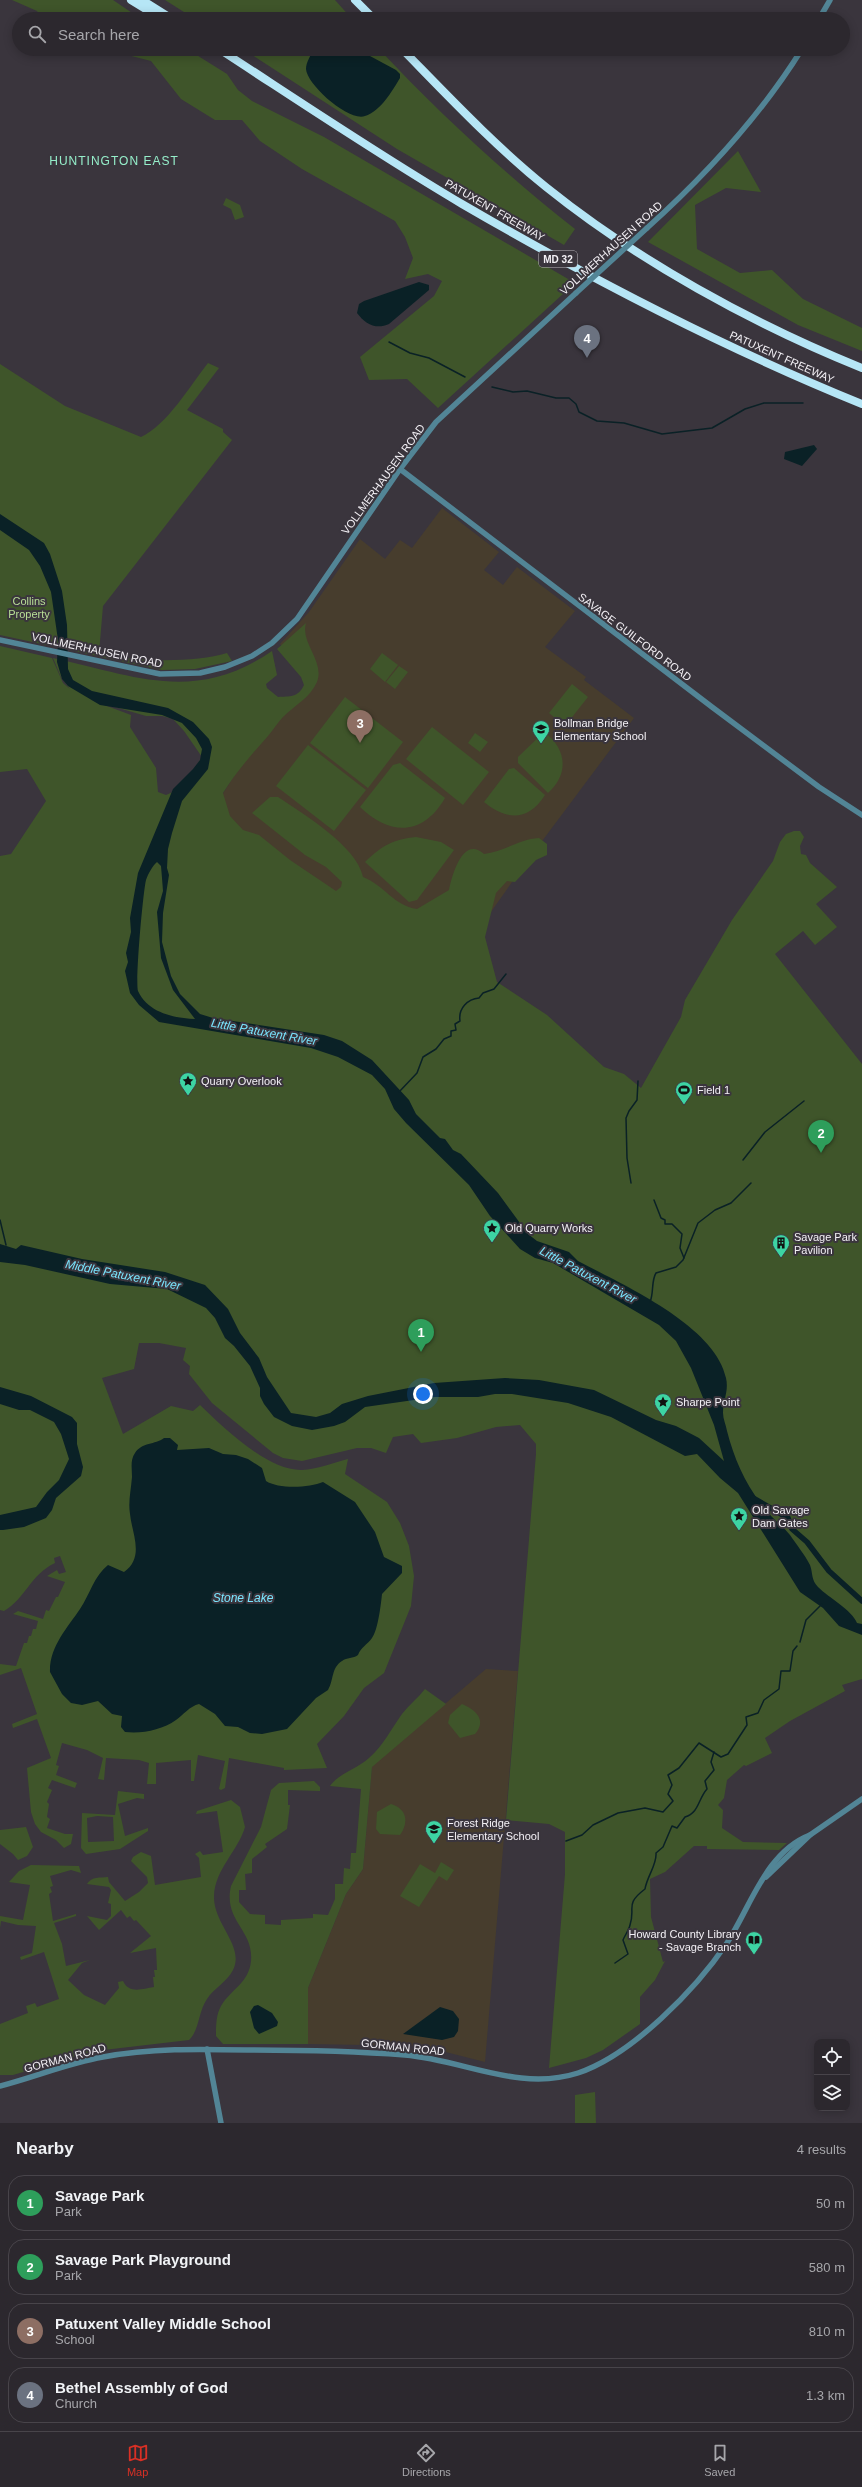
<!DOCTYPE html>
<html lang="en">
<head>
<meta charset="utf-8">
<style>
  :root { --surface:#2c282e; --page:#38343a; --text:#f1f3f6; --muted:#a6a6aa; --line:#48444a; --accent:#d93025 }
  body { margin:0; font-family:Arial,sans-serif; background:var(--page); color:var(--text) }
  .controls { position:absolute; right:12px; bottom:12px; display:grid; overflow:hidden; border-radius:8px; box-shadow:0 2px 10px #0003 }
  .controls button { width:36px; height:36px; display:grid; place-items:center; padding:0; border:0; border-bottom:1px solid var(--line); background:var(--surface); color:var(--text); font:20px sans-serif }
  .you { position:absolute; left:423px; top:1394px; width:14px; height:14px; margin:-10px; border:3px solid #fff; border-radius:50%; background:#1a73e8; box-shadow:0 0 0 6px #1a73e833 }
  .badge { display:grid; place-items:center; width:26px; height:26px; border-radius:50%; background:var(--accent); color:#fff; font-size:13px; font-weight:700 }
  .pin { position:absolute; translate:-50% -33px; filter:drop-shadow(0 1px 2px #0008) }
  .pin::after { content:''; position:absolute; top:21px; width:14px; height:12px; background:inherit; clip-path:polygon(0 0,100% 0,50% 100%) }
  .list { margin:0; padding:0; list-style:none }
  h2 { display:flex; justify-content:space-between; align-items:center; height:52px; margin:0; padding:0 16px; font-size:17px }
  h2 small { font-size:13px; font-weight:400; color:var(--muted) }
  .list li { display:grid; grid-template-columns:26px 1fr auto; gap:12px; align-items:center; box-sizing:border-box; height:56px; margin:0 8px 8px; padding:0 8px; border:1px solid var(--line); border-radius:16px }
  .list b { display:block; font-size:15px; white-space:nowrap }
  .list p { margin:0; font-size:13px; white-space:nowrap; color:var(--muted) }
  .list em { font-size:13px; font-style:normal; color:var(--muted) }
  .icon { flex:none; width:22px; height:22px; fill:none; stroke:currentColor; stroke-width:2; stroke-linecap:round; stroke-linejoin:round }
  .map { position:relative; flex:none; width:862px; height:2123px; overflow:hidden }
  .search { position:absolute; background:var(--surface); box-shadow:0 2px 10px #0003; left:12px; right:12px; top:12px; height:44px; display:flex; align-items:center; gap:10px; box-sizing:border-box; padding:0 14px; border-radius:22px; color:var(--muted); font-size:15px }
  .sheet { height:308px; background:var(--surface) }
  nav { display:flex; justify-content:space-around; align-items:center; box-sizing:border-box; height:56px; border-top:1px solid var(--line); background:var(--surface); font-size:11px; color:var(--muted) }
  nav a { display:grid; justify-items:center; gap:2px }
  nav .on { color:var(--accent) }
  .map>svg:first-child { display:block }
  .education { fill:#473d2d }
  .green { fill:#3f552a; fill-rule:evenodd }
  .water { fill:#0a2126; fill-rule:evenodd }
  .lines { fill:none; stroke-linecap:round; stroke-linejoin:round }
  .stream { stroke:#0a2126; stroke-width:1.5 }
  .canal { stroke:#0a2126; stroke-width:5.5 }
  .tertiary { stroke:#528596; stroke-width:5.5 }
  .motorway { stroke:#b6e6f6; stroke-width:8 }
  .tertiary-bridge { stroke:#528596; stroke-width:5.5 }
  .labels { text-anchor:middle; stroke-width:4; stroke-linejoin:round; paint-order:stroke }
  .shield { fill:#3a353d; stroke:#bcb8be; stroke-width:1 }
  .shield-label { font-size:10px; font-weight:bold; fill:#f3f0f5 }
  .street-label { font-size:11px; fill:#f3f0f5; stroke:#3a353d }
  .park-label { font-size:11px; fill:#b8df96; stroke:#3a353d }
  .poi-label { font-size:11px; fill:#f3f0f5; stroke:#3a353d; text-anchor:start }
  .neighbourhood-label { font-size:12px; letter-spacing:1px; fill:#95eeca; stroke:#3a353d }
  .water-label { font-size:12px; font-style:italic; fill:#7ae6ff; stroke:#3a353d }
</style>
</head>
<body>
<div class="map">
<svg width="862" height="2123" viewBox="0 0 862 2123">
  <rect width="100%" height="100%" fill="#3a353d"/>
  <g class="education">
    <polygon points="442,508 499,552 484,570 503,585 517,567 575,611 545,647 586,677 584,680 634,718 522,868 457,960 242,956 222,795 271,717 313,683 280,644 309,612 360,539 385,559 400,540 412,548"/>
    <polygon points="486,1669 518,1671 485,2062 422,2046 308,2044 308,1988 346,1894 363,1869 372,1766"/>
  </g>
  <g class="green">
    <polygon points="12,0 113,0 141,19 42,19 37,11"/>
    <polygon points="165,0 335,0 352,19 195,19"/>
    <polygon points="104,49 187,49 227,74 238,90 252,101 324,137 575,283 438,408 407,379 369,380 360,357 434,296 442,281 428,274 405,279 413,258 405,237 395,221 302,169 260,141 242,120 215,120 181,99 151,61"/>
    <path d="M243,49h136c61,65 126,125 196,180l-11,16 -167,-96z"/>
    <polygon points="738,151 761,192 726,188 695,205 697,249 740,273 772,270 803,299 862,328 862,351 798,325 648,242"/>
    <polygon points="226,198 240,205 244,217 235,220 231,209 223,205"/>
    <path d="M208,363l11,5 -32,42 36,19v3l9,8 -129,166 -4,47c33,9 95,10 128,0l5,8 -37,8 -33,1 -162,-35v-271l65,42 76,31c26,-12 49,-51 67,-74z"/>
    <path d="M306,623c-6,20 19,38 11,59 -7,16 -22,23 -34,35 -5,5 -10,13 -15,19 -16,18 -32,36 -45,57l7,23 13,14 16,5 31,25 46,31 5,-4 1,-5 -16,-15 -21,-12 -53,-42 18,-16h8c25,17 79,49 85,80 21,8 31,29 54,32l32,-19c3,-15 14,-55 35,-36 20,-2 35,-15 55,-16l8,6v11l-11,5 -21,22 -8,-1 -11,12 -11,44 12,45 50,33 57,52 20,7 17,14 40,-71 4,-17 47,-80 41,-59 7,-19 6,-8 8,-3h6l4,6 -4,9 1,8 5,1 4,8 27,24 -21,17 21,23 -22,18 -12,-14 -28,23 87,110v615l-20,6 3,6 -55,30 -25,17 7,15 -26,13 -2,-1 -17,15 -3,18 -6,7 5,5 -1,18 21,14 44,1 -8,7 -72,-1v-3h-13l-29,26 -15,7 1,38 12,45 2,-1 -10,19 -15,17v27l-37,26 -17,8 -37,10 16,-194v-42l-16,-8 -43,-4 30,-366v-10l-16,-19 -24,2 -39,11 -36,5 -8,-9 -20,3 -7,16 -15,-5h-14l-55,13 -19,-3 -10,-5 -61,-50 -23,-29 1,-8 -7,-6 3,-12 -27,-5h-20l-5,26 -32,9 21,56 48,-28 22,5 7,-6c24,23 68,66 102,65 15,-1 31,-7 46,-11l-3,15 42,28 13,21 9,23 5,30 -3,30 -27,67 -20,15 -20,28 -27,28 10,24 -43,2v-2l-55,-10 -4,30 -4,2 -2,-1 6,-28 -27,-6 -4,26h-3v-21l-35,3v21h-9l2,-21 -10,-3 -33,-2 -2,22 -6,-1 5,-21 -16,-8 -25,-7 -6,22 3,1 -3,9 21,8 -2,5 -23,-8 -4,8 4,2 -5,12 2,2 -2,13 3,2 -3,9 18,6h8l-2,10 -7,4 -8,-8 -15,-8 -6,-8 -4,-12 -4,-44 24,-10 -14,-39 -24,9 -1,-4 25,-10 -16,-46 -21,7v-11l16,2 8,-23h3l2,-7h2l2,-7h3l2,-8 -25,-7 5,-3 25,8 3,-9 3,1 7,-14h2l7,-15 -18,-6 10,-6 2,4 7,-2 -6,-16 -6,2 1,5c-25,12 -29,35 -51,48l-4,-1v-754l11,-2 35,-53 -19,-32 -27,3v-126l52,12 11,25 7,6 -9,-12 -8,-19c82,18 142,46 219,-7l5,24 -11,9 1,4 11,9c12,-1 20,1 26,-12l-3,-8 -24,-28zM91,700l55,16h16l11,3 11,12 18,26 -20,31 -16,7 -8,-3 -2,-24 -26,-41 1,-12z"/>
    <polygon points="382,653 398,665 385,682 370,669"/>
    <polygon points="399,666 408,672 395,689 386,682"/>
    <polygon points="572,684 588,697 565,726 549,713"/>
    <polygon points="345,697 403,742 368,788 310,743"/>
    <polygon points="432,727 489,772 463,805 406,759"/>
    <path d="M544,732c22,16 26,41 4,61l-30,-30v-6z"/>
    <polygon points="475,733 488,742 480,752 468,743"/>
    <polygon points="308,745 366,790 334,831 276,786"/>
    <path d="M400,763l45,35c-22,38 -55,38 -85,9l33,-42z"/>
    <path d="M514,768l31,27c-17,27 -39,25 -61,7l25,-33z"/>
    <path d="M416,837l25,5 13,8 -37,50 -8,2 -44,-40c16,-16 29,-23 51,-25z"/>
    <path d="M425,1689l21,15 -74,63 -9,102 -17,25 -38,94v56h-85l-7,-8c0,-10 0,-21 5,-30 10,-17 28,-23 30,-45 3,-31 -28,-40 -20,-75l30,-59 10,-37 8,-7 35,-2 6,6v4l-32,-1v15h2l-3,24 -22,15 2,3 -15,12v14l-7,1 1,16h-7v12l11,12 15,1v9l16,1v-5l32,-2v-4l15,1 7,-16v-15h8l1,-16 6,1 1,-16h5l5,-64 -31,-3c9,-13 27,-17 39,-28 15,-13 22,-29 33,-44 7,-9 16,-16 23,-25z"/>
    <path d="M462,1704c14,6 25,16 13,30l-15,4 -12,-15 2,-8z"/>
    <path d="M118,1791l26,3v5l-7,-1 -19,6 7,32 23,-8v3l-28,18 -34,5 -5,-6 1,-35 33,2zM97,1816l16,1 1,24 -26,1 -1,-24z"/>
    <path d="M231,1800l9,7 5,20c-7,24 -30,42 -31,69 -1,28 31,50 19,74 -6,12 -19,18 -26,29 -9,13 -7,30 -18,41l-94,11 -82,24h-13v-51l28,-11 -2,-7 9,-3 2,4 22,-8 -15,-47 -23,8 -1,-3 12,-4 4,-27 -18,-1 -17,-4 -1,7v-12l23,4 7,-35 -21,-3 10,-11 12,-6 48,1 2,7 -10,-3 -21,6 3,10 -3,1 2,5 -3,2 4,27 23,-7v2l-22,7 8,21 4,22 24,-6 -8,3 -14,17 16,15 21,10 14,-17 -1,-6 5,-1c6,13 19,8 31,6l-1,-10h2l-1,-7h3l-1,-22 -26,5 21,-17 -15,-16 -2,1 -4,-5 -3,2 -6,-8 -22,20 -12,-14 20,4 4,-4v-12l-3,-1 3,-13 -2,-3 -22,-3c5,-8 13,-6 21,-7l1,5 16,19 14,-9 9,-9 -1,-6 -16,-16 2,-4 8,-5 10,4 4,29 46,-8 -2,-19 -4,-4 5,-3 3,4 20,-3 -6,-41 -21,3 1,-3z"/>
    <path d="M391,1804c16,5 18,18 9,31l-20,-1 -4,-5 1,-17z"/>
    <polygon points="26,1827 33,1847 27,1856 18,1860 13,1854 0,1844 0,1830"/>
    <polygon points="441,1862 454,1870 447,1881 439,1876 419,1907 400,1896 420,1864 435,1873"/>
    <polygon points="595,2092 596,2123 575,2123 575,2095"/>
  </g>
  <g class="water">
    <path d="M314,49h43l39,21 4,4v4c-8,13 -19,33 -35,38 -16,6 -58,-31 -59,-47 0,-7 5,-14 8,-20z"/>
    <path d="M419,282l10,3v5l-40,34c-13,6 -24,0 -32,-11l2,-9 5,-3z"/>
    <polygon points="814,445 817,449 802,466 784,459 785,452"/>
    <path d="M0,514l44,29 6,11 12,37 5,34 1,44 5,11 19,11 76,17 25,14 16,17 3,8 -4,22 -26,32 -10,32 -4,16 -1,19 2,7 -6,38 -1,29 9,34 9,18 20,20 13,4 111,17 18,6 30,19 37,40 7,14 24,24 5,1 8,11 8,4 37,39 30,41 9,7 32,11 9,9c43,23 137,64 148,117 3,13 -3,22 -3,35 0,6 3,12 4,18 7,27 17,50 34,73 8,12 20,20 29,31 6,9 15,20 20,30 3,8 1,15 8,22 11,11 34,23 39,36l5,1v11l-23,-9 -16,-18 -23,-16 -62,-99 -18,-15 -23,-24 -12,2 -74,-39 -43,-14 -56,-9h-17l-17,3h-43l-70,10 -20,15 -11,4 -22,4 -20,-4 -18,-9 -10,-13 -4,-8v-8l-10,-22 -16,-20 -9,-8 -10,-20 -9,-10 -39,-19 -57,-5 -85,-19 -25,-3v-18l16,5 5,-4 61,14 83,13 40,13 23,24 12,24 19,25 8,19 24,36 25,4 14,-4 12,-9 26,-8 66,-13 71,-5 34,2 55,10 62,30 20,6 23,12 25,23 -10,-36 -23,-57 -15,-27 -17,-16 -106,-62 -18,-5 -15,-9 -30,-33 -21,-31 -63,-62 -12,-14 -9,-20 -13,-14 -34,-18 -27,-9 -152,-26 -20,-17 -9,-12 -5,-22 3,-9 -2,-9 5,-21 -1,-14 8,-45 35,-84 20,-20 7,-9 2,-11 -6,-11 -14,-15 -20,-8 -62,-10 -32,-19 -6,-7 -5,-17 1,-22 -7,-48 -11,-26 -11,-16 -29,-20zM157,862l4,4 1,12 1,13 -6,21 4,46 12,32 22,29c-21,-1 -47,-6 -57,-28 -3,-9 5,-99 8,-111 2,-6 7,-15 11,-18z"/>
    <polygon points="0,1387 31,1396 72,1417 77,1423 77,1444 83,1467 81,1476 56,1498 52,1510 46,1518 24,1527 3,1530 0,1530 0,1515 36,1507 47,1492 59,1480 69,1459 61,1434 54,1422 30,1410 19,1410 0,1404"/>
    <path d="M164,1438h6l8,7 -1,5 32,-2 14,6 13,1 12,4 14,9 4,13c12,8 43,7 57,1l32,20 20,30 9,25 18,9v7l-20,21c-1,10 -4,36 -10,44 -5,7 -11,9 -14,17 -5,4 -11,2 -16,6 -11,7 -8,19 -14,29l-12,8 -29,31 -25,5 -12,-1 -12,-6 -13,-1 -10,-12 -16,-10c-9,2 -16,11 -23,16 -14,10 -34,14 -51,12l-4,-5 1,-11 -10,-2 -14,-13 -16,4 -11,-2 -9,-9 -12,-22c-1,-25 18,-45 30,-63 10,-15 14,-33 28,-44l16,7c21,-15 8,-38 6,-58 -2,-12 1,-24 2,-37 0,-8 -2,-17 3,-24 7,-11 20,-8 29,-15z"/>
    <polygon points="258,2005 272,2013 278,2022 277,2026 259,2034 254,2028 250,2012 254,2006"/>
    <polygon points="440,2007 453,2011 459,2019 458,2031 454,2037 442,2040 403,2034"/>
  </g>
  <g class="lines">
    <g class="stream">
      <polyline points="389,342 410,353 429,358 465,377"/>
      <polyline points="492,387 513,392 527,391 556,398 569,398 576,404 579,412 597,421 624,423 662,434 712,428 745,409 764,403 803,403"/>
      <path d="M399,1092l18,-19 6,-16 13,-8 8,-10 7,-3v-5l5,-1 -1,-6 5,-3c-2,-13 8,-22 19,-23l4,-5 11,-4 12,-15"/>
      <polyline points="743,1160 765,1132 804,1101"/>
      <polyline points="631,1183 627,1158 626,1118 629,1111 637,1100 638,1081"/>
      <polyline points="654,1200 661,1218 665,1220 665,1224 672,1224 682,1234 680,1248 684,1258"/>
      <polyline points="0,1220 6,1245"/>
      <path d="M650,1302c4,-9 1,-21 6,-29l20,-6 7,-7 15,-37 17,-13 16,-7 20,-20"/>
      <polyline points="800,1642 806,1620 822,1604"/>
      <polyline points="566,1841 582,1835 593,1825 618,1813 645,1808 663,1812 673,1801 668,1794 672,1785 668,1775 679,1768 699,1743 721,1757 728,1754 747,1725 746,1717 758,1713 764,1700 779,1689 781,1671 790,1671 793,1651 797,1646"/>
      <path d="M615,1963l13,-9 -5,-14c2,-5 6,-10 7,-15 6,-18 -6,-20 15,-36 2,-13 12,-24 11,-36l7,-6 9,-21 5,2 8,-11c14,-4 13,-18 22,-28l-2,-8 9,-11 -3,-8 3,-10"/>
    </g>
    <polyline class="canal" points="753,1498 788,1518 792,1529 807,1542 829,1571 862,1601"/>
    <g class="tertiary">
      <polyline points="819,19 830,0"/>
      <path d="M647,228c59,-53 112,-110 155,-179"/>
      <polyline points="400,469 712,707 819,787 862,815"/>
      <polyline points="0,640 160,674 200,673 225,667 252,656 272,643 297,619 400,469 436,422 576,293"/>
      <polyline points="766,1877 810,1835 862,1799"/>
      <polyline points="207,2049 221,2123"/>
      <path d="M0,2086c35,-9 68,-23 103,-29 47,-9 96,-8 144,-7 53,0 105,1 158,5 59,5 114,37 173,18 54,-18 118,-84 149,-130 24,-37 39,-91 83,-108"/>
    </g>
    <g class="motorway">
      <polyline points="131,0 162,19"/>
      <polyline points="142,0 172,19"/>
      <polyline points="355,0 374,19"/>
      <path d="M219,49c80,52 160,106 243,155 129,75 262,144 400,200"/>
      <path d="M402,49c47,48 92,96 144,138 92,74 207,137 316,181"/>
    </g>
    <polyline class="tertiary-bridge" points="576,293 647,228"/>
  </g>
  <defs>
    <g id="school-pin" transform="scale(0.9)"><path d="M0 17L-7.5 6A9.5 9.5 0 1 1 7.5 6Z" fill="#3dd4a3" stroke="#3a353d"/><path d="M0-5L7-2L0 1L-7-2ZM-4 1L0 2.5L4 1V4Q0 6-4 4Z" fill="#111"/></g>
    <g id="sight-pin" transform="scale(0.9)"><path d="M0 17L-7.5 6A9.5 9.5 0 1 1 7.5 6Z" fill="#3dd4a3" stroke="#3a353d"/><path d="M0-6L1.8-2.2L6-1.7L2.9 1.2L3.7 5.4L0 3.3L-3.7 5.4L-2.9 1.2L-6-1.7L-1.8-2.2Z" fill="#111"/></g>
    <g id="stadium-pin" transform="scale(0.9)"><path d="M0 17L-7.5 6A9.5 9.5 0 1 1 7.5 6Z" fill="#3dd4a3" stroke="#3a353d"/><path d="M0-5a6.5 5 0 1 0 0 10a6.5 5 0 1 0 0-10ZM-3.5-1.8h7v3.6h-7Z" fill="#111"/></g>
    <g id="building-pin" transform="scale(0.9)"><path d="M0 17L-7.5 6A9.5 9.5 0 1 1 7.5 6Z" fill="#3dd4a3" stroke="#3a353d"/><path d="M-4-6H4V6H1V3H-1V6H-4ZM-2.5-4.3h1.7v1.8h-1.7ZM.8-4.3h1.7v1.8H.8ZM-2.5-1h1.7V.8h-1.7ZM.8-1h1.7V.8H.8Z" fill="#111"/></g>
    <g id="library-pin" transform="scale(0.9)"><path d="M0 17L-7.5 6A9.5 9.5 0 1 1 7.5 6Z" fill="#3dd4a3" stroke="#3a353d"/><path d="M-6-4Q-3-5.5-.7-3.5V5Q-3 3-6 4ZM6-4Q3-5.5 .7-3.5V5Q3 3 6 4Z" fill="#111"/></g>
  </defs>
  <g fill-rule="evenodd">
    <use href="#school-pin" x="541" y="729"/>
    <use href="#sight-pin" x="188" y="1081"/>
    <use href="#stadium-pin" x="684" y="1090"/>
    <use href="#sight-pin" x="492" y="1228"/>
    <use href="#building-pin" x="781" y="1243"/>
    <use href="#sight-pin" x="663" y="1402"/>
    <use href="#sight-pin" x="739" y="1516"/>
    <use href="#school-pin" x="434" y="1829"/>
    <use href="#library-pin" x="754" y="1940"/>
  </g>
  <g class="labels">
    <rect class="shield" x="539" y="251" width="38" height="16" rx="3"/>
    <g class="shield-label">
      <text x="558" y="263">MD 32</text>
    </g>
    <g class="street-label">
      <text transform="translate(495 210) rotate(30)" y="4">PATUXENT FREEWAY</text>
      <text transform="translate(611 248) rotate(-42)" y="4">VOLLMERHAUSEN ROAD</text>
      <text transform="translate(782 357) rotate(24)" y="4">PATUXENT FREEWAY</text>
      <text transform="translate(383 479) rotate(-54)" y="4">VOLLMERHAUSEN ROAD</text>
      <text transform="translate(635 637) rotate(37)" y="4">SAVAGE GUILFORD ROAD</text>
      <text transform="translate(97 650) rotate(12)" y="4">VOLLMERHAUSEN ROAD</text>
      <text transform="translate(403 2047) rotate(6)" y="4">GORMAN ROAD</text>
      <text transform="translate(65 2058) rotate(-15)" y="4">GORMAN ROAD</text>
    </g>
    <g class="park-label">
      <text x="29" y="605">Collins<tspan x="29" dy="13">Property</tspan></text>
    </g>
    <g class="poi-label">
      <text x="554" y="727">Bollman Bridge<tspan x="554" dy="13">Elementary School</tspan></text>
      <text x="201" y="1085">Quarry Overlook</text>
      <text x="697" y="1094">Field 1</text>
      <text x="505" y="1232">Old Quarry Works</text>
      <text x="794" y="1241">Savage Park<tspan x="794" dy="13">Pavilion</tspan></text>
      <text x="676" y="1406">Sharpe Point</text>
      <text x="752" y="1514">Old Savage<tspan x="752" dy="13">Dam Gates</tspan></text>
      <text x="447" y="1827">Forest Ridge<tspan x="447" dy="13">Elementary School</tspan></text>
      <text x="741" y="1938" text-anchor="end">Howard County Library<tspan x="741" dy="13">- Savage Branch</tspan></text>
    </g>
    <g class="neighbourhood-label">
      <text x="114" y="165">HUNTINGTON EAST</text>
    </g>
    <g class="water-label">
      <text transform="translate(264 1032) rotate(10)" y="4">Little Patuxent River</text>
      <text transform="translate(123 1275) rotate(11)" y="4">Middle Patuxent River</text>
      <text transform="translate(588 1275) rotate(28)" y="4">Little Patuxent River</text>
      <text x="243" y="1602">Stone Lake</text>
    </g>
  </g>
</svg>
<div class="controls">
<button><svg class="icon" aria-label="locate" viewBox="0 0 24 24"><circle cx="12" cy="12" r="6"/><path d="M12 2v4M12 18v4M2 12h4M18 12h4"/></svg></button>
<button><svg class="icon" aria-label="layers" viewBox="0 0 24 24"><path d="M12 4l9 5-9 5-9-5zM3 14l9 5 9-5"/></svg></button>
</div>
<div class="you"></div>
<div class="pin badge" style="left:421px;top:1352px;background:#2e9e5b">1</div>
<div class="pin badge" style="left:821px;top:1153px;background:#2e9e5b">2</div>
<div class="pin badge" style="left:360px;top:743px;background:#8d6e63">3</div>
<div class="pin badge" style="left:587px;top:358px;background:#6b7280">4</div>
<div class="search"><svg class="icon" aria-label="search" viewBox="0 0 24 24"><circle cx="10" cy="10" r="6"/><path d="M15 15l6 6"/></svg>Search here</div>
</div>
<section class="sheet">
<h2>Nearby<small>4 results</small></h2>
<ul class="list">
<li><span class="badge" style="background:#2e9e5b">1</span><div><b>Savage Park</b><p>Park</p></div><em>50 m</em></li>
<li><span class="badge" style="background:#2e9e5b">2</span><div><b>Savage Park Playground</b><p>Park</p></div><em>580 m</em></li>
<li><span class="badge" style="background:#8d6e63">3</span><div><b>Patuxent Valley Middle School</b><p>School</p></div><em>810 m</em></li>
<li><span class="badge" style="background:#6b7280">4</span><div><b>Bethel Assembly of God</b><p>Church</p></div><em>1.3 km</em></li>
</ul>
</section>
<nav>
<a class="on"><svg class="icon" aria-label="map" viewBox="0 0 24 24"><path d="M3 6l6-2 6 2 6-2v14l-6 2-6-2-6 2zM9 4v14M15 6v14"/></svg>Map</a>
<a><svg class="icon" aria-label="directions" viewBox="0 0 24 24"><path d="M12 3l9 9-9 9-9-9zM9 14v-3h6M13 9l2 2-2 2"/></svg>Directions</a>
<a><svg class="icon" aria-label="saved" viewBox="0 0 24 24"><path d="M7 4h10v16l-5-4-5 4z"/></svg>Saved</a>
</nav>
</body>
</html>
